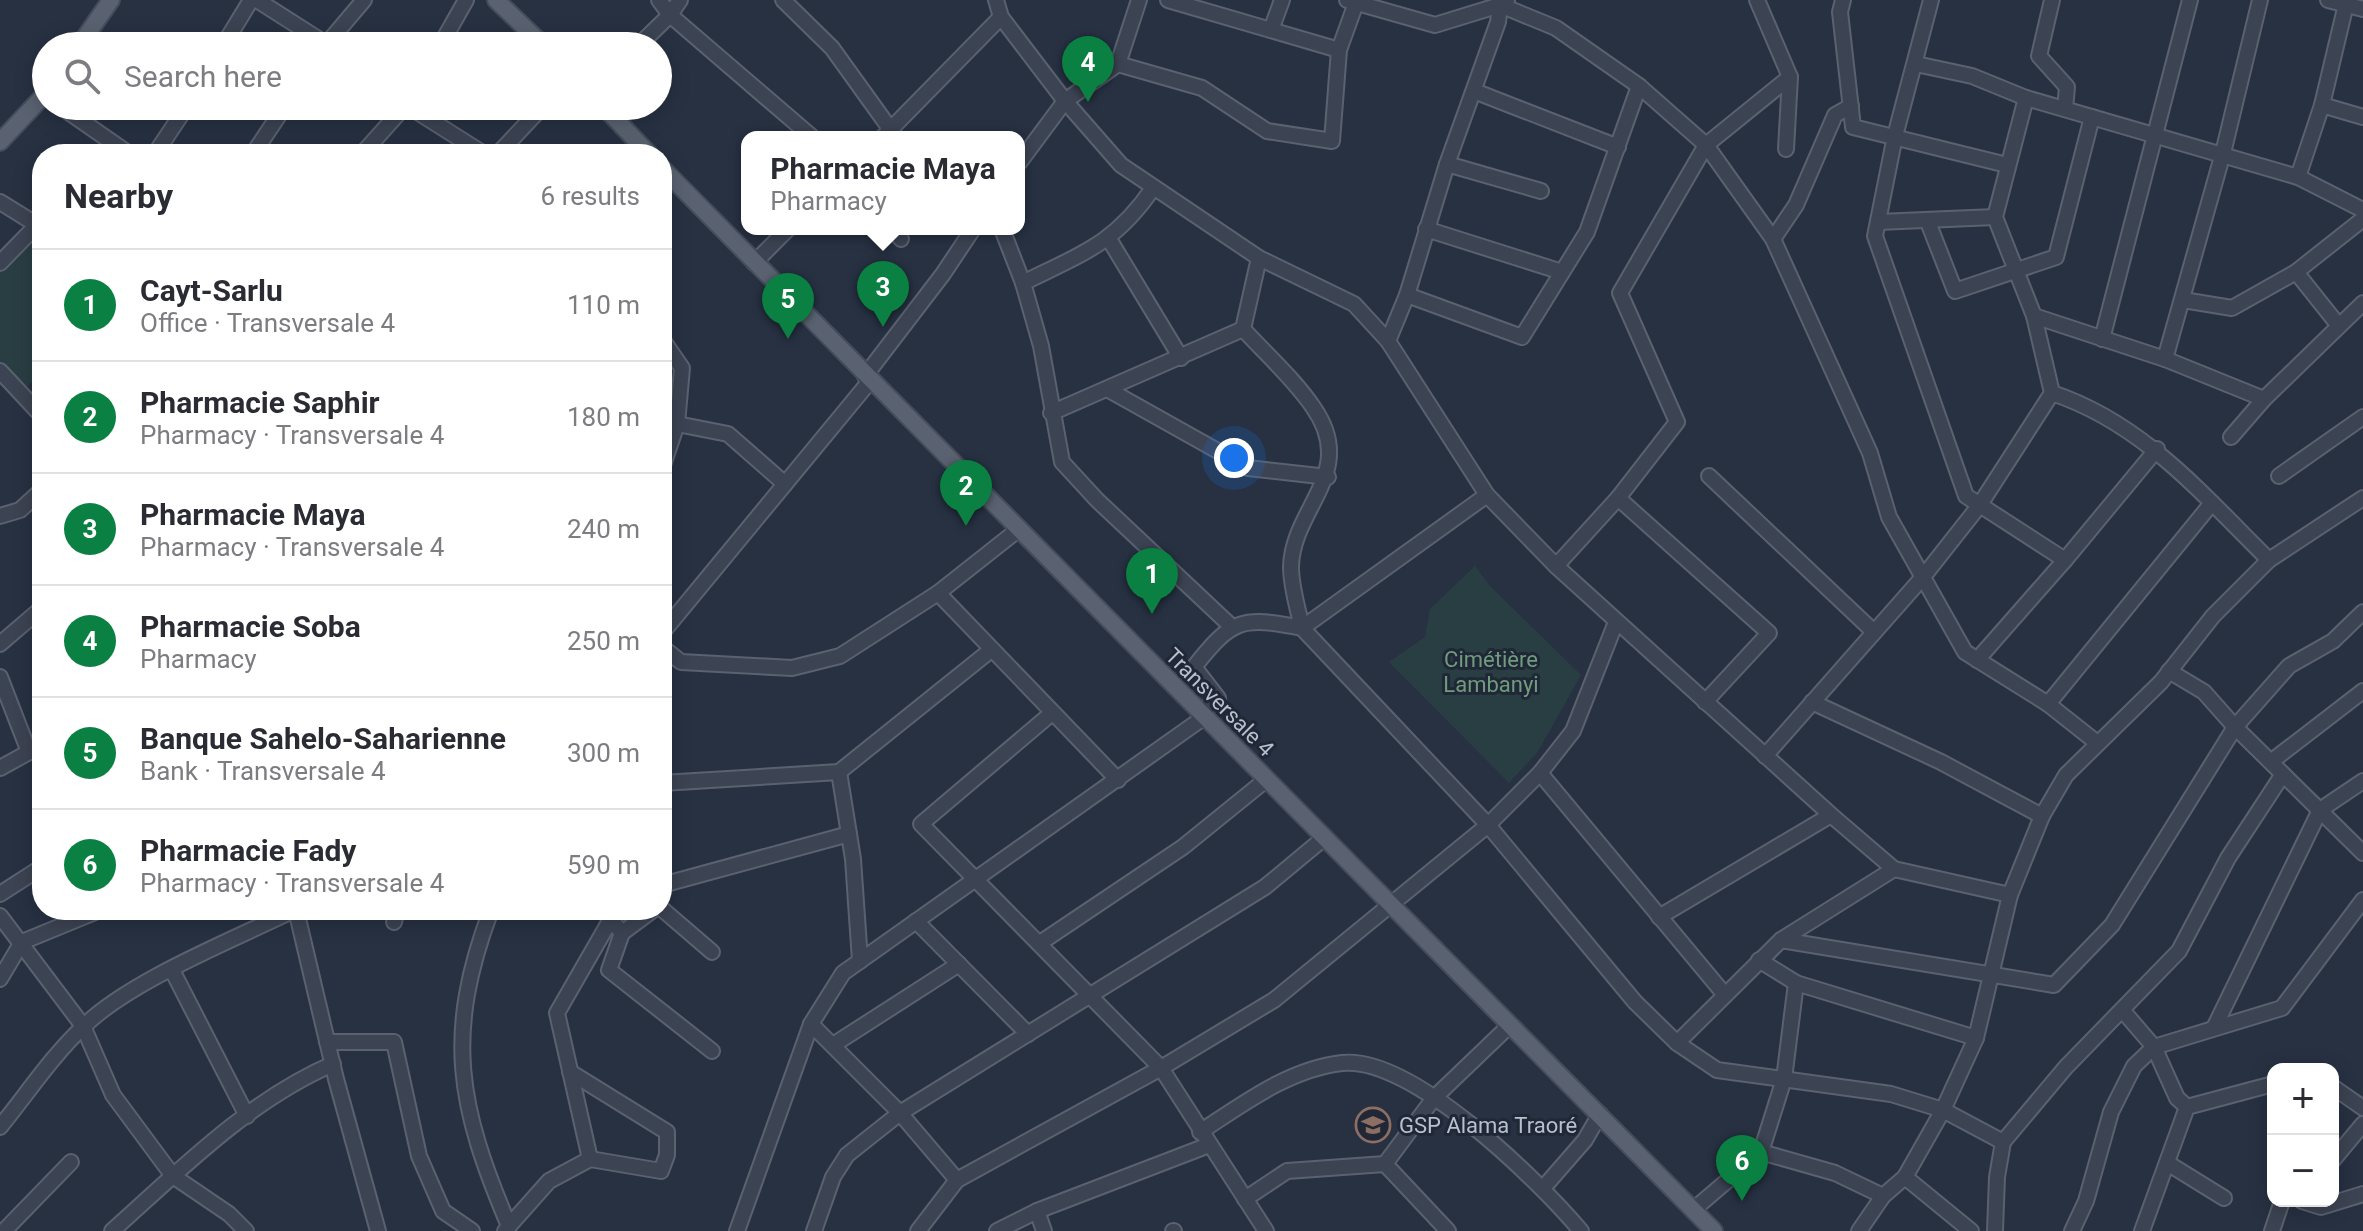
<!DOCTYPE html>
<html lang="en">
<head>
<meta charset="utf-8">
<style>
  :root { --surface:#fff; --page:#f2f2f3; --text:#2b2b33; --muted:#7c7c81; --line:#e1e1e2; --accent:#0b8043 }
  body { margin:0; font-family:Roboto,sans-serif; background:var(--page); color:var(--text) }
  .controls { position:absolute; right:24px; bottom:24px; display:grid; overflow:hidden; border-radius:16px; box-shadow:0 4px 20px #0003 }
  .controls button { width:72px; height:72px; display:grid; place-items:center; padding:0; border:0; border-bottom:2px solid var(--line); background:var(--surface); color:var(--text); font:40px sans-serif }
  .you { position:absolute; left:1234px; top:458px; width:28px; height:28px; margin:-20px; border:6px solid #fff; border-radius:50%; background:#1a73e8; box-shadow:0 0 0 12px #1a73e833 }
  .badge { display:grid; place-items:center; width:52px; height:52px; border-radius:50%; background:var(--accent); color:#fff; font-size:26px; font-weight:700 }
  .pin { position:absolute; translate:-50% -66px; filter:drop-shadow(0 2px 4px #0008) }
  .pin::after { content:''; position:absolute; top:42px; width:28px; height:24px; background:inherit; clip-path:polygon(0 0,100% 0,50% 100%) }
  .popup { position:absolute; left:741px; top:131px; width:284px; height:104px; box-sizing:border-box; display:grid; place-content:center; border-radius:16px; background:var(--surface); filter:drop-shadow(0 2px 6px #0005); font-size:26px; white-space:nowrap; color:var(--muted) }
  .popup b { font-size:30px; color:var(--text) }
  .popup::after { content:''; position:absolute; left:50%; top:100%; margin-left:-16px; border:16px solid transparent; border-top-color:var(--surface) }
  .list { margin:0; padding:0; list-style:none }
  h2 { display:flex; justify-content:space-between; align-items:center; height:104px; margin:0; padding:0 32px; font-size:34px }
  h2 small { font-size:26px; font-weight:400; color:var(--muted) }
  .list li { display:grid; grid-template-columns:52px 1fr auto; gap:24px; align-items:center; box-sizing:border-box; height:112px; padding:0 32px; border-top:2px solid var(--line) }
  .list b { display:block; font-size:30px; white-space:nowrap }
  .list p { margin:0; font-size:26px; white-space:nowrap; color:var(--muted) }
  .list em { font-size:26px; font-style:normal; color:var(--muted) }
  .icon { flex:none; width:44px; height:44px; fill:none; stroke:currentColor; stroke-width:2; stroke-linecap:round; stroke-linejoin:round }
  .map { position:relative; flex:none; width:2363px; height:1231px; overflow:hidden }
  .search { position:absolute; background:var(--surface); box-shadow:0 4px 20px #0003; left:32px; top:32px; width:640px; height:88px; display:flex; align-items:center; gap:20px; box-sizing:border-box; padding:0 28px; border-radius:44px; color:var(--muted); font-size:30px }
  .panel { position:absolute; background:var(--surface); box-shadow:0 4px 20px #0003; left:32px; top:144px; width:640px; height:776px; border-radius:32px }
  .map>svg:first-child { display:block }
  .green { fill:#293e43 }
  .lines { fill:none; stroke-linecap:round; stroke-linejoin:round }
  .minor-casing { stroke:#5a616f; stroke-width:18 }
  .major-casing { stroke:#454c5b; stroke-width:20 }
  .minor { stroke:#3c4352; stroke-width:14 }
  .major { stroke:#5a6271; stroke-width:16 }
  .labels { text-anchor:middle; stroke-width:6; stroke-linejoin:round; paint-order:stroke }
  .park-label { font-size:22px; fill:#709c7d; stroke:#202837 }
  .street-label { font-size:22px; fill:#b9bfcc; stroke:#202837 }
  .poi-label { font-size:22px; fill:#b9bfcc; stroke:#202837; text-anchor:start }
</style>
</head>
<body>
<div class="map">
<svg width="2363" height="1231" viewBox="0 0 2363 1231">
  <rect width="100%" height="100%" fill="#273142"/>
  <g class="green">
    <polygon points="42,228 42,373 21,392 0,370 0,263"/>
    <polygon points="1475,566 1490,586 1581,675 1537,753 1509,783 1389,662 1425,637 1430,609"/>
  </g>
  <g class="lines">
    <g class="minor-casing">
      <g id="minor">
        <polyline points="257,0 326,44"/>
        <polyline points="659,0 670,15 812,137"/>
        <polyline points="783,0 832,48 896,137"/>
        <polyline points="996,0 1001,17 1065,101 1121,165 1259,258 1354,304 1388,341 1487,495 1556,566 1831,815 1894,869 2010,895"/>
        <polyline points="1168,0 1339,50"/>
        <polyline points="1347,0 1435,25 1500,5 1556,28 1639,86 1706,145 1773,239 1870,453 1889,517 1965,652 2048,704 2096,742"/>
        <polyline points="1757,0 1790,77 1786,149"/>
        <polyline points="1843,0 1840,12 1853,127 2007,165"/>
        <polyline points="1931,0 1895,136 1875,236 1966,496 2065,560"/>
        <polyline points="2052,0 2039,56 2067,87 2065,109"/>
        <polyline points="2328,0 2363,9"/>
        <polyline points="2347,0 2322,105 2363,117"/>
        <polyline points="1271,30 1282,0"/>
        <polyline points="223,46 251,0"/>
        <polyline points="325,46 364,0"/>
        <polyline points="440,46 466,0"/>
        <polyline points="638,46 670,15 680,0"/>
        <polyline points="1118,64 1202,88 1267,131 1332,141 1339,50 1356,3"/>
        <polyline points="1916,64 1972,76 2026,98 2298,177 2363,210"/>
        <polyline points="1474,91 1618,147"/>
        <polyline points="60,106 129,154"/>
        <polyline points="408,106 484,154"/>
        <polyline points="883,137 1001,17"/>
        <polyline points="155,154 187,106"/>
        <polyline points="253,154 285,106"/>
        <polyline points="362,154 405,106"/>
        <polyline points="498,154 543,106"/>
        <polyline points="1019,163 1065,101 1118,64 1139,0"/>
        <polyline points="1447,164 1541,191"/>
        <polyline points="2298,177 2322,105"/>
        <polyline points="0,202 42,228"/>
        <polyline points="1878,222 1995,217"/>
        <polyline points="1928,222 1955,291 2056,257 2092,117"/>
        <polyline points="893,229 901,239"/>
        <polyline points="1002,229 1023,283 1041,346 1062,462 1097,500 1231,626"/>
        <polyline points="1426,229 1562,272"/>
        <polyline points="1109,239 1181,358"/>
        <polyline points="1773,239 1796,205 1835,115 1851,106"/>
        <polyline points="0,263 36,226"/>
        <polyline points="754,263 788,229"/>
        <polyline points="2296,272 2339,326"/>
        <path d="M1023,283c58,-29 92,-39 130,-95"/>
        <polyline points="1407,295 1522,337 1587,232 1639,86"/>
        <polyline points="2183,300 2232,308 2296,272 2363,219"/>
        <polyline points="2034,316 2165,359 2264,399"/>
        <path d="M1243,329c23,25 51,50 70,78 46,65 -21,101 -22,160 0,20 7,42 11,61l185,-133"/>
        <polyline points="662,339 682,368 677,424 662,468"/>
        <polyline points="2102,339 2190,0"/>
        <polyline points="1388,341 1407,295 1447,164 1498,22 1500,5 1507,0"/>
        <polyline points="2165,359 2223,153 2260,0"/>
        <polyline points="0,371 42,416"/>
        <polyline points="865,376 943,274 973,229"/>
        <polyline points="1107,389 1248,468 1328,477"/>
        <path d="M2052,393c91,30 151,102 217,167"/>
        <polyline points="1051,413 1243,329 1259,258"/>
        <polyline points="662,421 728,434 785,484"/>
        <polyline points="2231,437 2264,399 2363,303"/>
        <polyline points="1709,476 1874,632"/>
        <polyline points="2279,476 2363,417"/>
        <polyline points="1618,498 1769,633 1705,702"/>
        <polyline points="0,516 20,510 42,490"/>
        <polyline points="1556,566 1618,498 1677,422 1620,293 1706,145 1790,77"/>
        <polyline points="938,593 1118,780"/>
        <polyline points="662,633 870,381"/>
        <polyline points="0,644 42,608"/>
        <polyline points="662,647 681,662 792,668 840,656 938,593 1019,529"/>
        <polyline points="1977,660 2065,560 2157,449"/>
        <polyline points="2169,671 2204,692 2235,727 2363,853"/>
        <polyline points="0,677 29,752"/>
        <polyline points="1812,702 1941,762 2042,816"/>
        <polyline points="2048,704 2212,503"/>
        <polyline points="1052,713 921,824 1161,1068 1266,1231"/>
        <path d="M1199,714l19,-16 -24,-31c38,-48 47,-51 108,-39l186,197 147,177 42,41 40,27 174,24 52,16 60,32"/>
        <polyline points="1765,756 1923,577 1979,506 2052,393 2034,316 1995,217 2026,98"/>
        <polyline points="2272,761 2363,691"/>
        <polyline points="0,768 42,745"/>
        <polyline points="839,772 853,859 860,961"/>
        <polyline points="1540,773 1725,995"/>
        <polyline points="662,783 839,772 991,650"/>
        <polyline points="662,885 849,834"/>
        <polyline points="0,894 42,867"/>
        <polyline points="662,909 712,952"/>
        <polyline points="296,910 336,1079 378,1231"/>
        <path d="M491,910c-47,125 -33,196 18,316l-4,5"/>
        <polyline points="603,910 622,933 653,910"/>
        <polyline points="0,916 83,1026 113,1095 173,1176 229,1214 246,1231"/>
        <polyline points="1659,917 1831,815"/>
        <polyline points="916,921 1028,1034"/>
        <polyline points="394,922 397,910"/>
        <polyline points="622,933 609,970 712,1051"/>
        <polyline points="1781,940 2054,985 2112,925 2235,727 2289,666 2333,641 2363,612"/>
        <polyline points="1040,943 1183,847 1267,779"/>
        <polyline points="1759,960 1796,983 1976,1038"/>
        <polyline points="172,970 247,1116"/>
        <polyline points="0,979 22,942 100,910"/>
        <polyline points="1796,983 1784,1079 1761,1152 1835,1173 1883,1196"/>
        <polyline points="2123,1011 2154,1047 2177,1098 2187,1107"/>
        <polyline points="811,1024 900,1113 957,1180"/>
        <polyline points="2214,1028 2320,810 2363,781"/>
        <polyline points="327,1042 394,1042 419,1156 443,1211 472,1231"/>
        <polyline points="1677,1043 1781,940 1894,869"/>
        <polyline points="833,1045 959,964"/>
        <polyline points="2333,1087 2363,1108"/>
        <path d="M0,1127c27,-33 52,-71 83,-100 46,-46 150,-87 211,-117"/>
        <path d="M1200,1132c43,-28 89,-63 142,-69 69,-8 196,117 239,168"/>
        <polyline points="590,1159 557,1013 611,919"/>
        <polyline points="2333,1160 2363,1124"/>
        <polyline points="1385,1164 1434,1098 1509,1026"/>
        <polyline points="2169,1164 2224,1198"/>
        <polyline points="1905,1177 1971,1231"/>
        <polyline points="1544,1187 1585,1140 1600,1114"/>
        <polyline points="1245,1199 1287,1171 1385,1164 1448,1231"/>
        <polyline points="2302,1201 2321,1207 2363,1194"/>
        <polyline points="1693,1210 1761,1152"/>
        <polyline points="1037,1211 1044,1231"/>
        <polyline points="509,1226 549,1181 590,1159 661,1171 667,1155 667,1132 570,1072"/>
        <polyline points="4,1231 71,1162"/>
        <path d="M112,1231c67,-60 137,-131 221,-167"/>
        <polyline points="737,1231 811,1024 843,973 1203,718"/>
        <polyline points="814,1231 833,1177 847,1155 900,1113 1265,887 1324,838"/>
        <polyline points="918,1231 957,1180 1161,1068 1274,1000 1488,825 1540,773 1573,731 1616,622"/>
        <polyline points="997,1231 1037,1211 1209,1145"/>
        <polyline points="1173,1231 1174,1231"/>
        <polyline points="1859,1231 1883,1196 1905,1177 1943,1110 1976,1038 2010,895 2042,816 2066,775 2161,682 2213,616 2269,560 2363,498"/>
        <polyline points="1995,1231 1997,1177 2003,1142 2066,1067 2179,951 2228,858 2283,774"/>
        <polyline points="2072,1231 2086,1201 2111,1112 2134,1066 2154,1047 2282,1008 2363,900"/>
        <polyline points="2142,1231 2187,1107 2273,1084"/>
        <polyline points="2272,1231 2282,1201"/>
      </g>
    </g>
    <g class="major-casing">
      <g id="major">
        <polyline points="496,0 544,46"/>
        <polyline points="79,46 111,0"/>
        <polyline points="603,106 649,154"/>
        <polyline points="0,142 46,93"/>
        <polyline points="662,168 1714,1231"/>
      </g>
    </g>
    <use href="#minor" class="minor"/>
    <use href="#major" class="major"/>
  </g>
  <defs>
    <g id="school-ring" transform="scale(1.8)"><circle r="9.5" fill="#202837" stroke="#8d6e63" stroke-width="1.5"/><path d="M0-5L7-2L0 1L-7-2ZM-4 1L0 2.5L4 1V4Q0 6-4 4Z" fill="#8d6e63"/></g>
  </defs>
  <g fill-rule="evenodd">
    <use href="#school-ring" x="1373" y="1125"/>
  </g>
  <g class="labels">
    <g class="park-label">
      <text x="1491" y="667">Cimétière<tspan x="1491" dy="25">Lambanyi</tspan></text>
    </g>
    <g class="street-label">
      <text transform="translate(1220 702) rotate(45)" y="8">Transversale 4</text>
    </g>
    <g class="poi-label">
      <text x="1399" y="1133">GSP Alama Traoré</text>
    </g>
  </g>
</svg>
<div class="controls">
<button>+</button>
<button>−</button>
</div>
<div class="you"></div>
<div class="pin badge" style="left:1152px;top:614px">1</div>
<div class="pin badge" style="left:966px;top:526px">2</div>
<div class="pin badge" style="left:883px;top:327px">3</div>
<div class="popup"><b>Pharmacie Maya</b>Pharmacy</div>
<div class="pin badge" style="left:1088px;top:102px">4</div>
<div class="pin badge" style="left:788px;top:339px">5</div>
<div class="pin badge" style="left:1742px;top:1201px">6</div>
<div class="search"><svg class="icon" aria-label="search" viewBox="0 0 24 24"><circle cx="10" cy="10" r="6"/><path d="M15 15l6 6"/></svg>Search here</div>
<section class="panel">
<h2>Nearby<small>6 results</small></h2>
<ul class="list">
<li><span class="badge">1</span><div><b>Cayt-Sarlu</b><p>Office · Transversale 4</p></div><em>110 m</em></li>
<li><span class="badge">2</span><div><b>Pharmacie Saphir</b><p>Pharmacy · Transversale 4</p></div><em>180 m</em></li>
<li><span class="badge">3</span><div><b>Pharmacie Maya</b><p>Pharmacy · Transversale 4</p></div><em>240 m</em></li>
<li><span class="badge">4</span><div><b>Pharmacie Soba</b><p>Pharmacy</p></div><em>250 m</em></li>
<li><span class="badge">5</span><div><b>Banque Sahelo-Saharienne</b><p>Bank · Transversale 4</p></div><em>300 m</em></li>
<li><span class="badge">6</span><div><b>Pharmacie Fady</b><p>Pharmacy · Transversale 4</p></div><em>590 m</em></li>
</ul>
</section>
</div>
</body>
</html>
